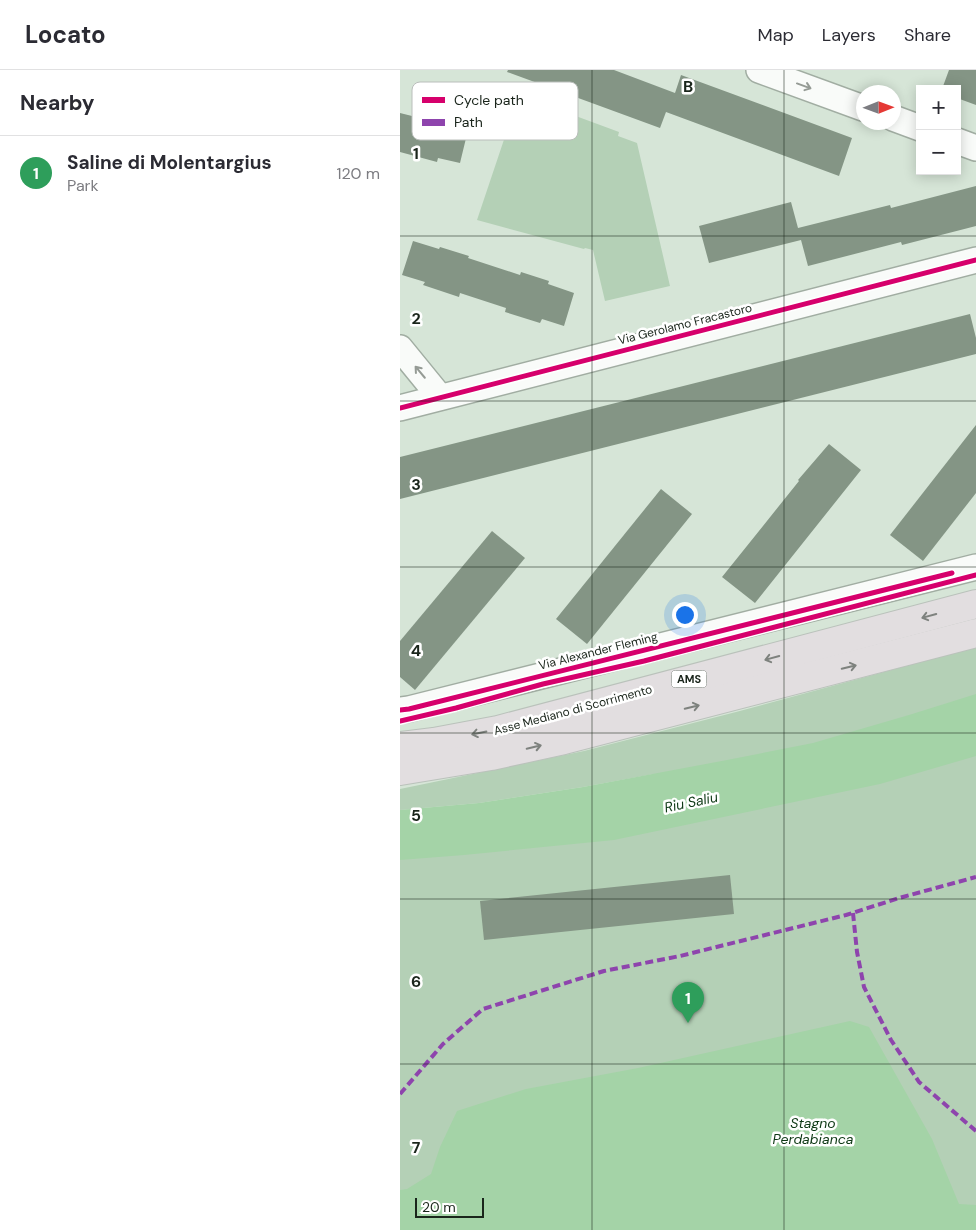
<!DOCTYPE html>
<html lang="en">
<head>
<meta charset="utf-8">
<style>
  :root { --surface:#fff; --page:#f7f7f7; --text:#2b2b33; --muted:#7c7c81; --line:#e1e1e2; --accent:#5c685d }
  body { margin:0; font-family:"DM Sans",sans-serif; background:var(--page); color:var(--text) }
  .controls { position:absolute; right:15px; top:15px; display:grid; overflow:hidden; border-radius:0px; box-shadow:0 2px 12px #0003 }
  .controls button { width:45px; height:45px; display:grid; place-items:center; padding:0; border:0; border-bottom:1px solid var(--line); background:var(--surface); color:var(--text); font:25px sans-serif }
  .compass { position:absolute; left:456px; top:15px; width:45px; height:45px; border-radius:50%; background:var(--surface); box-shadow:0 2px 12px #0003; rotate:89deg }
  .scale { position:absolute; left:15px; bottom:12px; width:69px; box-sizing:border-box; padding-left:5px; border:2px solid #1a251b; border-top:0; font-size:14px; line-height:18px; white-space:nowrap; color:#1a251b; -webkit-text-stroke:4px #fff; paint-order:stroke }
  .you { position:absolute; left:284px; top:544px; width:18px; height:18px; margin:-12px; border:4px solid #fff; border-radius:50%; background:#1a73e8; box-shadow:0 0 0 8px #1a73e833 }
  .badge { display:grid; place-items:center; width:32px; height:32px; border-radius:50%; background:var(--accent); color:#fff; font-size:16px; font-weight:700 }
  .pin { position:absolute; translate:-50% -41px; filter:drop-shadow(0 1px 2px #0008) }
  .pin::after { content:''; position:absolute; top:26px; width:18px; height:15px; background:inherit; clip-path:polygon(0 0,100% 0,50% 100%) }
  .list { margin:0; padding:0; list-style:none }
  h2 { display:flex; justify-content:space-between; align-items:center; height:65px; margin:0; padding:0 20px; font-size:21px }
  h2 small { font-size:16px; font-weight:400; color:var(--muted) }
  .list li { display:grid; grid-template-columns:32px 1fr auto; gap:15px; align-items:center; box-sizing:border-box; height:75px; padding:0 20px; border-top:1px solid var(--line) }
  .list b { display:block; font-size:19px; white-space:nowrap }
  .list p { margin:0; font-size:16px; white-space:nowrap; color:var(--muted) }
  .list em { font-size:16px; font-style:normal; color:var(--muted) }
  .map { position:relative; flex:none; width:576px; height:1160px; overflow:hidden }
  header { display:flex; align-items:center; gap:30px; box-sizing:border-box; height:70px; padding:0 25px; background:var(--surface); border-bottom:1px solid var(--line) }
  header strong { font-size:24px }
  nav { display:flex; gap:28px; margin-inline-start:auto; font-size:18px }
  main { display:flex }
  aside { flex:1; background:var(--surface) }
  .map>svg:first-child { display:block }
  .green { fill:#b4d0b6 }
  .water { fill:#a4d3a7 }
  .building { fill:#849585 }
  .lines { fill:none; stroke-linecap:round; stroke-linejoin:round }
  .minor-casing { stroke:#a1ada2; stroke-width:28 }
  .trunk-casing { stroke:#bac2bb; stroke-width:30 }
  .minor { stroke:#f9fbf9; stroke-width:25 }
  .trunk { stroke:#e2dee0; stroke-width:28 }
  .quiet { stroke:#8e44ad; stroke-width:4; stroke-dasharray:8 4; stroke-linecap:butt }
  .cycleway-casing { stroke:#fff; stroke-width:8 }
  .cycleway { stroke:#d6006c; stroke-width:5 }
  .oneway { stroke:#959b95 }
  .oneway2 { stroke:#7e827e }
  .grid { fill:none; stroke:#1a251b; stroke-width:1; stroke-opacity:0.55 }
  .labels { text-anchor:middle; stroke-width:5; stroke-linejoin:round; paint-order:stroke }
  .shield { fill:#fff; stroke:#5f665f; stroke-width:1 }
  .shield-label { font-size:11px; font-weight:bold; fill:#1a251b }
  .street-label { font-size:12px; fill:#1a251b; stroke:#fff }
  .water-label { font-size:14px; font-style:italic; fill:#0e3915; stroke:#fff }
  .key { fill:#fff; stroke:#babebb; stroke-width:1 }
  .key-label { font-size:14px; fill:#1a251b }
  .grid-label { font-size:16px; text-anchor:middle; font-weight:bold; fill:#1a251b; stroke:#fff; stroke-width:5; stroke-linejoin:round; paint-order:stroke }
</style>
</head>
<body>
<header>
<strong>Locato</strong>
<nav><a>Map</a><a>Layers</a><a>Share</a></nav>
</header>
<main>
<aside>
<h2>Nearby<small></small></h2>
<ul class="list">
<li><span class="badge" style="background:#2e9e5b">1</span><div><b>Saline di Molentargius</b><p>Park</p></div><em>120 m</em></li>
</ul>
</aside>
<div class="map">
<svg width="576" height="1160" viewBox="0 0 576 1160">
  <rect width="100%" height="100%" fill="#d6e5d7"/>
  <g class="green">
    <polygon points="119,25 219,62 218,66 237,73 270,216 205,231 193,180 185,178 184,179 77,150"/>
    <polygon points="576,577 576,1160 0,1160 0,746 186,721 254,704 183,717 79,733 0,740 0,719 184,681 336,642"/>
  </g>
  <g class="water">
    <polygon points="576,624 576,686 480,714 214,770 64,785 0,790 0,740 79,733 183,717 327,690 413,673 509,645"/>
    <polygon points="450,951 469,957 532,1069 559,1134 576,1135 576,1160 0,1160 0,1120 7,1119 31,1104 40,1077 57,1041 126,1019 238,998"/>
  </g>
  <g class="building">
    <polygon points="108,0 214,0 275,23 281,5 452,68 439,106 266,42 260,58 107,2"/>
    <polygon points="549,0 576,0 576,35 557,28 557,19 542,19"/>
    <polygon points="13,42 41,50 41,53 68,60 60,93 38,88 37,92 0,82 0,43 12,46"/>
    <polygon points="576,116 576,156 502,175 501,172 408,196 401,170 309,193 299,156 391,132 398,158 490,135 491,138"/>
    <polygon points="13,171 39,179 40,177 69,186 68,188 120,205 121,202 149,211 148,214 174,223 164,256 142,249 140,253 105,242 106,238 60,223 59,227 23,215 25,212 2,205"/>
    <polygon points="570,244 576,268 576,284 0,429 0,387"/>
    <polygon points="576,355 576,423 523,491 490,465"/>
    <polygon points="429,374 461,400 355,533 322,507 399,411 398,410"/>
    <polygon points="261,419 292,444 187,574 156,549"/>
    <polygon points="92,461 125,488 15,620 0,607 0,571"/>
    <polygon points="330,805 334,844 84,870 80,831"/>
  </g>
  <g class="lines">
    <g class="minor-casing">
      <g id="minor">
        <polyline points="359,0 463,38"/>
        <polyline points="493,48 520,58"/>
        <polyline points="557,71 576,78"/>
        <polyline points="0,278 40,327"/>
        <polyline points="0,338 576,190"/>
        <polyline points="0,640 9,639 576,497"/>
      </g>
    </g>
    <g class="trunk-casing">
      <g id="trunk">
        <polyline points="0,676 34,672 98,660 576,534"/>
        <polyline points="0,701 91,686 164,670 576,563"/>
      </g>
    </g>
    <use href="#minor" class="minor"/>
    <use href="#trunk" class="trunk"/>
    <g class="quiet">
      <polyline points="453,843 457,882 464,917 491,970 519,1012 576,1061"/>
      <polyline points="0,1024 43,974 83,939 204,901 280,886 446,845 499,828 576,807"/>
    </g>
    <g class="cycleway-casing">
      <g id="cycleway">
        <polyline points="0,338 576,190"/>
        <polyline points="0,640 9,639 552,503"/>
        <polyline points="0,651 56,638 143,614 244,591 576,505"/>
      </g>
    </g>
    <use href="#cycleway" class="cycleway"/>
  </g>
  <defs><path id="oneway-shaft" d="M-6 0H5M1.5-3L5.5 0L1.5 3" fill="none" stroke-width="1.6" stroke-linecap="round" stroke-linejoin="round" transform="scale(1.25)"/></defs>
  <g class="oneway">
    <use href="#oneway-shaft" transform="translate(404 16) rotate(20)"/>
    <use href="#oneway-shaft" transform="translate(20 302) rotate(-130)"/>
  </g>
  <g class="oneway2">
    <use href="#oneway-shaft" transform="translate(529 546) rotate(165)"/>
    <use href="#oneway-shaft" transform="translate(372 588) rotate(165)"/>
    <use href="#oneway-shaft" transform="translate(449 597) rotate(-14)"/>
    <use href="#oneway-shaft" transform="translate(292 637) rotate(-14)"/>
    <use href="#oneway-shaft" transform="translate(79 663) rotate(169)"/>
    <use href="#oneway-shaft" transform="translate(134 677) rotate(-13)"/>
  </g>
  <path class="grid" d="M192,0v1160M384,0v1160M0,166h576M0,331h576M0,497h576M0,663h576M0,829h576M0,994h576"/>
  <g class="labels">
    <rect class="shield" x="271.5" y="600.5" width="35" height="17" rx="4"/>
    <g class="shield-label">
      <text x="289" y="613">AMS</text>
    </g>
    <g class="street-label">
      <text transform="translate(285 254) rotate(-14)" y="4">Via Gerolamo Fracastoro</text>
      <text transform="translate(198 581) rotate(-14)" y="4">Via Alexander Fleming</text>
      <text transform="translate(173 640) rotate(-15)" y="4">Asse Mediano di Scorrimento</text>
    </g>
    <g class="water-label">
      <text transform="translate(291 732) rotate(-12)" y="5">Riu Saliu</text>
      <text x="413" y="1058">Stagno<tspan x="413" dy="16">Perdabianca</tspan></text>
    </g>
  </g>
  <rect x="12" y="12" width="166" height="58" rx="8" class="key"/>
  <rect x="22" y="27" width="23" height="6" fill="#d6006c"/>
  <rect x="22" y="49" width="23" height="7" fill="#8e44ad"/>
  <g class="key-label">
    <text x="54" y="35">Cycle path</text>
    <text x="54" y="57">Path</text>
  </g>
  <g class="grid-label">
    <text x="288" y="22">B</text>
    <text x="16" y="89">1</text>
    <text x="16" y="254">2</text>
    <text x="16" y="420">3</text>
    <text x="16" y="586">4</text>
    <text x="16" y="751">5</text>
    <text x="16" y="917">6</text>
    <text x="16" y="1083">7</text>
  </g>
</svg>
<div class="controls">
<button>+</button>
<button>−</button>
</div>
<svg class="compass" viewBox="-18 -18 36 36"><path d="M0-13l5 13h-10z" fill="#e53935"/><path d="M0 13l5-13h-10z" fill="#7c7c81"/></svg>
<div class="scale">20 m</div>
<div class="you"></div>
<div class="pin badge" style="left:288px;top:953px;background:#2e9e5b">1</div>
</div>
</main>
</body>
</html>
